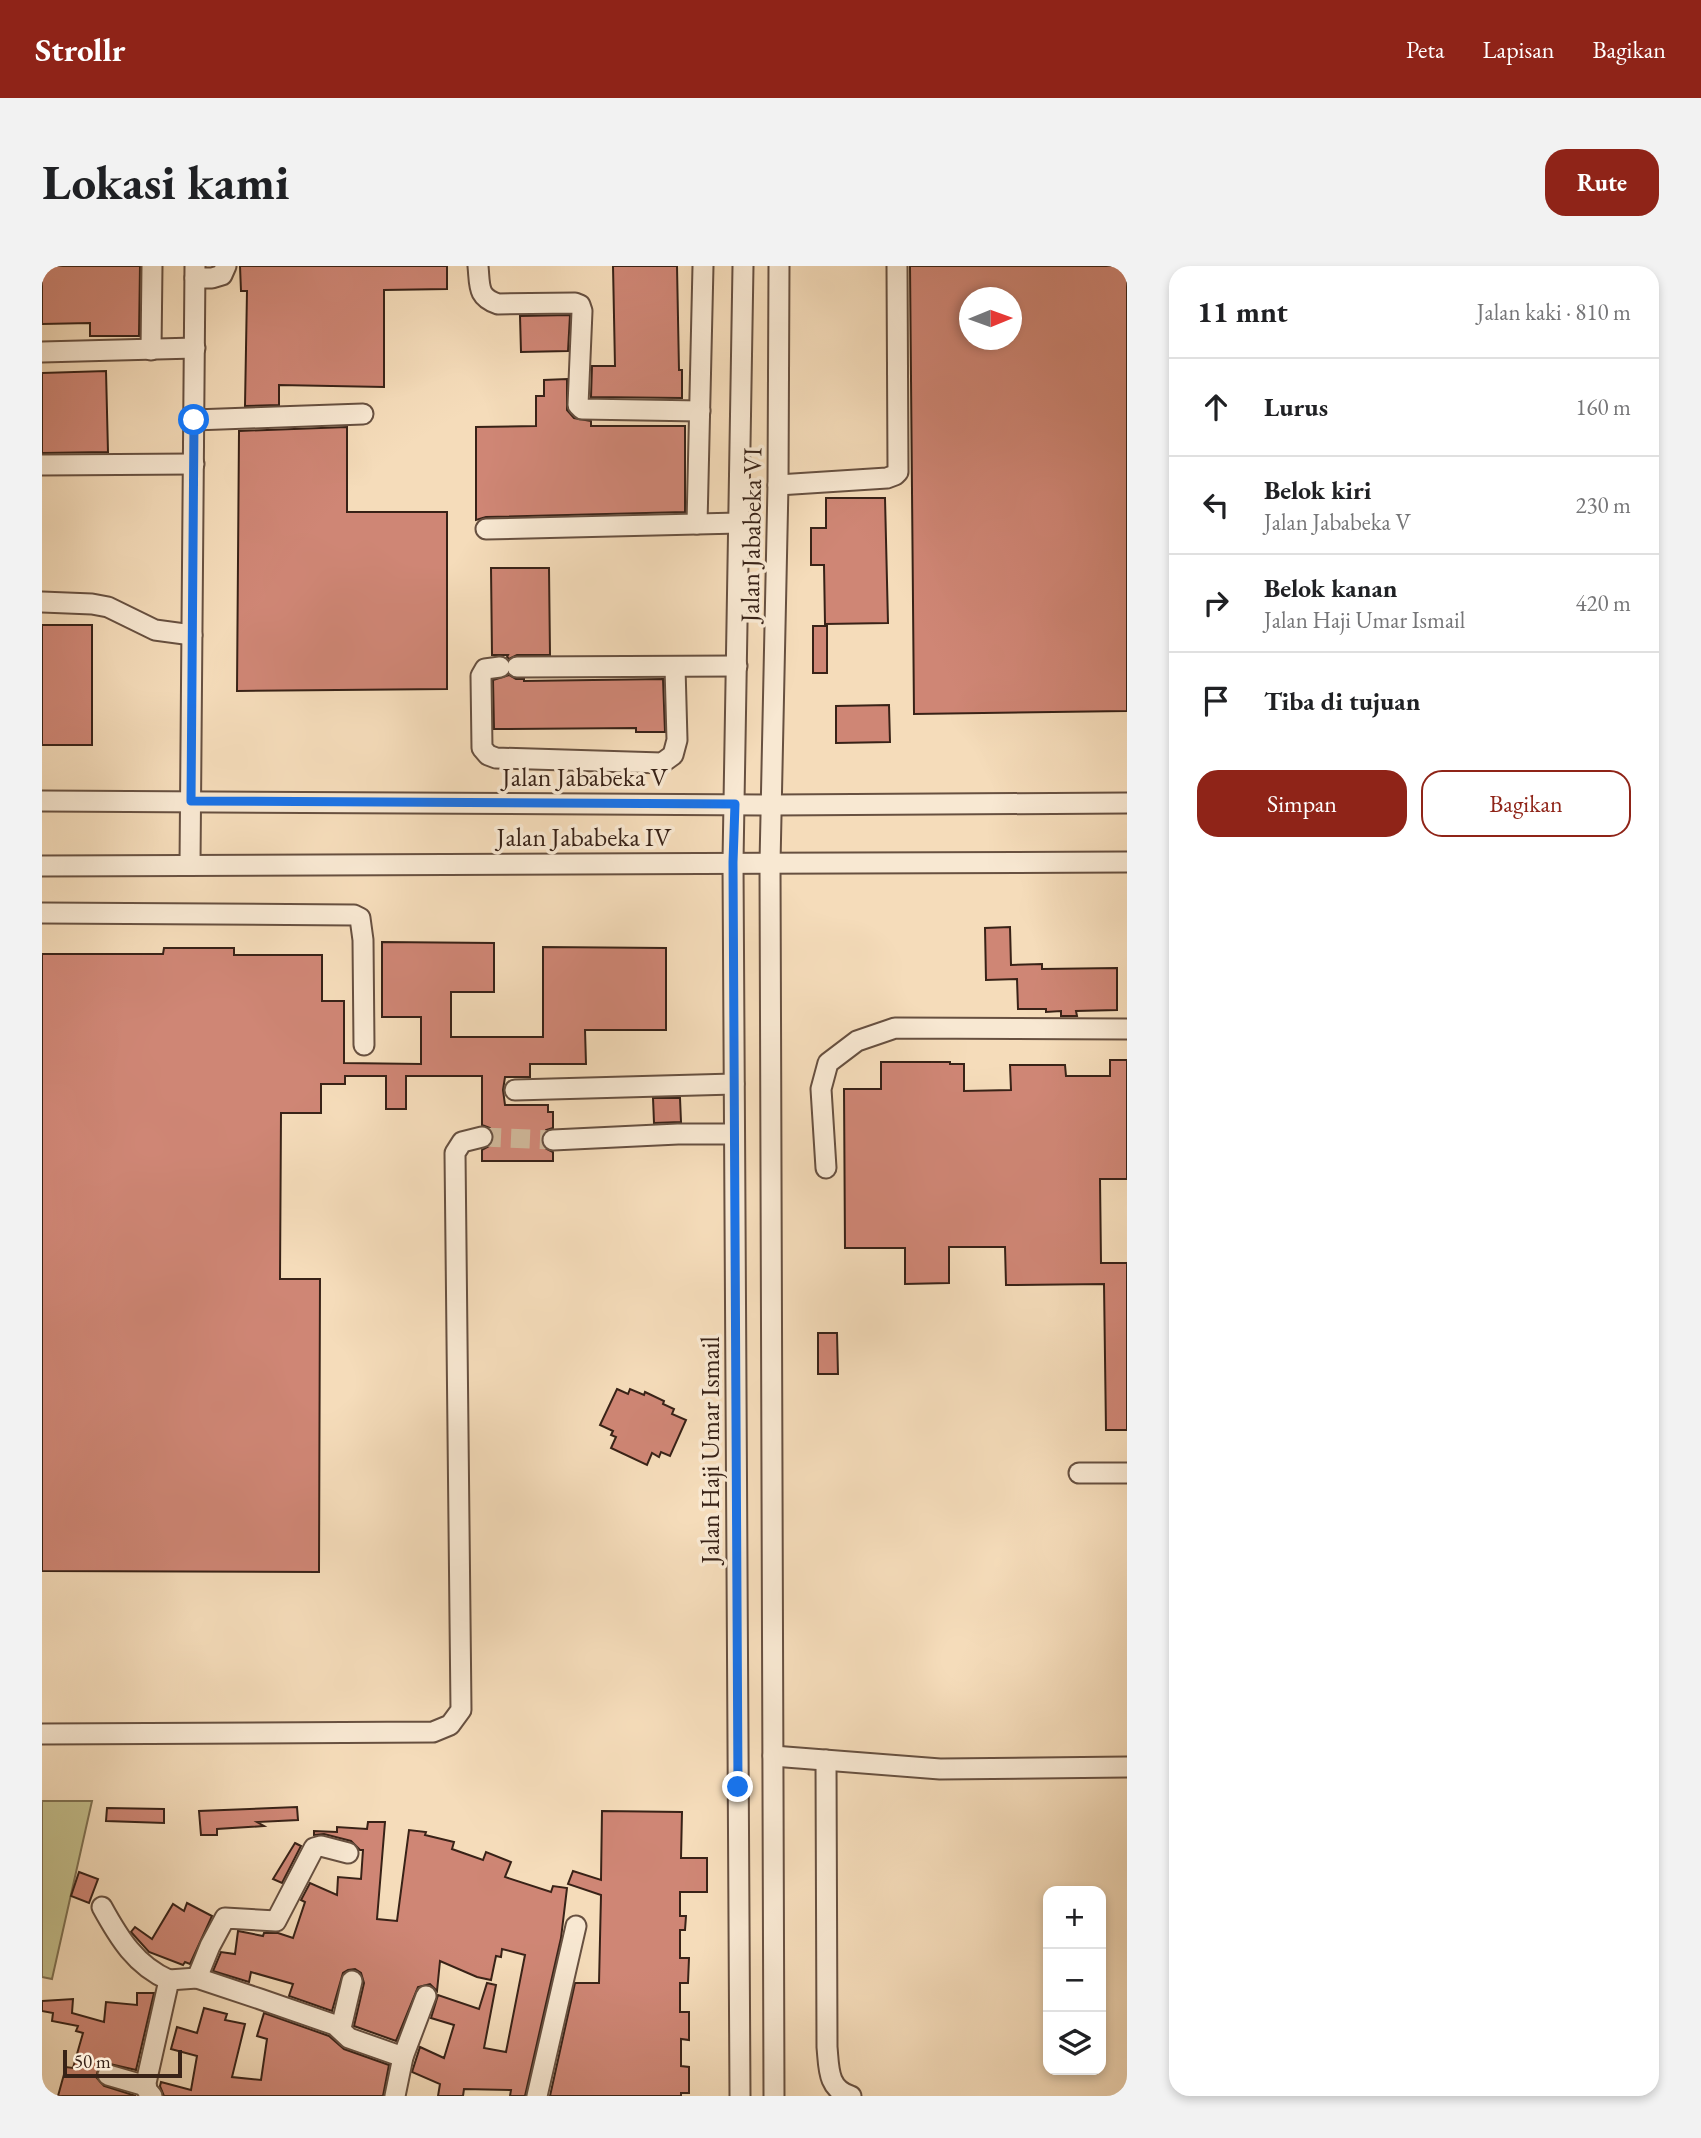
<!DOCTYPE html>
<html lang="id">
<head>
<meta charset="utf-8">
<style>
  :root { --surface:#fff; --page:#f2f2f2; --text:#202124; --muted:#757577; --line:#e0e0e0; --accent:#8f2418 }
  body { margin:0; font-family:"EB Garamond",serif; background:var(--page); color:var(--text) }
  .controls { position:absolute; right:21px; bottom:21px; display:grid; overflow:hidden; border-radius:14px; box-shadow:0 4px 10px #0003 }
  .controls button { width:63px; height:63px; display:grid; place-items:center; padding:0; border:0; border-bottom:2px solid var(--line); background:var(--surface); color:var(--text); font:35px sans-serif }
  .compass { position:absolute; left:917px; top:21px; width:63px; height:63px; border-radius:50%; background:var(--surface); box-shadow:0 4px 10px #0003; rotate:89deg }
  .scale { position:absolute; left:21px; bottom:18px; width:119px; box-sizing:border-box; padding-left:7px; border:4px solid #382217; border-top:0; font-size:19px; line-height:24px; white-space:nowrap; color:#382217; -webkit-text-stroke:5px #f8e8d2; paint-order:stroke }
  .stop { position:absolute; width:21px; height:21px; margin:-16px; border:5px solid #1a73e8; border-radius:50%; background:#fff }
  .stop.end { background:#1a73e8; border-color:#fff; box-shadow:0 2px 7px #0008 }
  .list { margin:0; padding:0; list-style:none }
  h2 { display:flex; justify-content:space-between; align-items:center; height:91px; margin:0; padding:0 28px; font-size:30px }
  h2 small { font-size:23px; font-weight:400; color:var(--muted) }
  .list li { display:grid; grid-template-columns:46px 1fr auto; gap:21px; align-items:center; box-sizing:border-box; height:98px; padding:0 28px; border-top:2px solid var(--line) }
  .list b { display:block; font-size:26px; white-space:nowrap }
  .list p { margin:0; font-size:23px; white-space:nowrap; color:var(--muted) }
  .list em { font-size:23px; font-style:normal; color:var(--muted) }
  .actions { display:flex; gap:14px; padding:21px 28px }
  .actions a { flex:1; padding:16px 0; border:2px solid var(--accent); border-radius:21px; text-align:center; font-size:24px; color:var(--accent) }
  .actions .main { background:var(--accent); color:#fff }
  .icon { flex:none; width:38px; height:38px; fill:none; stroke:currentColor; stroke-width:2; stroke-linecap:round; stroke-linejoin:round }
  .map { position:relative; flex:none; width:1085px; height:1830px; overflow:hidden; border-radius:21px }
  header { display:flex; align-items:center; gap:42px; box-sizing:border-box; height:98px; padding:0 35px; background:var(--accent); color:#fff }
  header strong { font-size:33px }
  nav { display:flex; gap:38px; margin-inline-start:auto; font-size:24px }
  .intro { display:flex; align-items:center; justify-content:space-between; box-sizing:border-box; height:168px; padding:0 42px }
  h1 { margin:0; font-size:49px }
  .button { padding:18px 32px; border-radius:21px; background:var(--accent); color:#fff; font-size:24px; font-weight:700 }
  main { display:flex; gap:42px; padding:0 42px }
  aside { flex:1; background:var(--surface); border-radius:21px; box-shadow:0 4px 10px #0003 }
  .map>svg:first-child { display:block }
  .green { fill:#c3be8b; stroke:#7e7051; stroke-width:2 }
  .building { fill:#cf8675; stroke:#382217; stroke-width:2; fill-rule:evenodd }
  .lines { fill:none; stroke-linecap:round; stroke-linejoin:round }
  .minor-tunnel { stroke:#cfb799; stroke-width:19; stroke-dasharray:19 10; stroke-linecap:butt }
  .minor-casing { stroke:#675040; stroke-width:23 }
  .minor { stroke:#f8e8d2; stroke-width:19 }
  .route { stroke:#1a73e8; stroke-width:9 }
  .labels { text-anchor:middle; stroke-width:7; stroke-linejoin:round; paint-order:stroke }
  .street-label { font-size:26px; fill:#382217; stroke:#f8e8d2 }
</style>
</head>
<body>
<header>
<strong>Strollr</strong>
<nav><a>Peta</a><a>Lapisan</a><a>Bagikan</a></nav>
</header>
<div class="intro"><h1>Lokasi kami</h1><a class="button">Rute</a></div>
<main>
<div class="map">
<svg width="1085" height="1830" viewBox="0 0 1085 1830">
  <rect width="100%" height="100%" fill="#f5dcba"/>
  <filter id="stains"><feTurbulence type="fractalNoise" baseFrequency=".00286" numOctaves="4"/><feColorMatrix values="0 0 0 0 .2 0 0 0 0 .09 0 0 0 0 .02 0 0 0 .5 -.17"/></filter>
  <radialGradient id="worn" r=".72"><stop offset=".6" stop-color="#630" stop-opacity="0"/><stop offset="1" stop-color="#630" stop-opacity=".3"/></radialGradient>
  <polygon class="green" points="0,1535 50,1535 10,1713 0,1711"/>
  <g class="building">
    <polygon points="0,0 98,0 97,70 48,70 48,57 0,58"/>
    <polygon points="198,0 405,0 405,23 342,24 342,121 237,119 237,139 203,140 205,25 199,25"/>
    <polygon points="571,0 635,0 637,104 640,104 640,132 549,131 550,100 573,100"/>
    <path d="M868,0h217v445l-213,3zM928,32h42v42h-42z"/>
    <polygon points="528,49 526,85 479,86 478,50"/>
    <polygon points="64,105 66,186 0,187 0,107"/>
    <polygon points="525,113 525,144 532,152 549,155 549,160 643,160 643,246 444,251 434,254 434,161 494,160 494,130 502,130 502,114"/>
    <polygon points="305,161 305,246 405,246 405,423 195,425 197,165"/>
    <polygon points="784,232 843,232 846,357 783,358 782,299 769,299 769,262 784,262"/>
    <polygon points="449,302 507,302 508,389 475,389 467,393 465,391 466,389 450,389"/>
    <rect x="0" y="359" width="50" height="120"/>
    <rect x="771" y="360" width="14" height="47"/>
    <polygon points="467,409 474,413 482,413 482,415 621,413 623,466 594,466 594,462 452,463 451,414"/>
    <polygon points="847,439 848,476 794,477 794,440"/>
    <polygon points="968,661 969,699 1000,698 1000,703 1075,702 1075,744 1034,745 1035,750 1019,750 1019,745 1004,746 1004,743 976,743 975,713 944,714 943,662"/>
    <polygon points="340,676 452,677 452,726 409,726 409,771 501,771 501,681 624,682 624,764 543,764 544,798 488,798 488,811 463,811 461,824 463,839 506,839 506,846 511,846 511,862 504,864 499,874 501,881 511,886 511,895 440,895 440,884 449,879 452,869 448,862 440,859 440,810 364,810 364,843 344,843 344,810 303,810 303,818 279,818 279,847 239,847 238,1013 278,1013 277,1306 0,1305 0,688 121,688 122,682 192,682 192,689 280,689 280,735 302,735 302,797 379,798 379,751 340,751"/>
    <polygon points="1068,794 1085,794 1085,913 1058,913 1059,997 1085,997 1085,1164 1064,1164 1062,1018 964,1019 963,981 907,981 907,1017 863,1018 863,982 803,982 802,823 839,823 839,796 908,796 908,798 922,798 922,825 969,824 968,799 1023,799 1024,810 1068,810"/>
    <polygon points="611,832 638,832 639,856 612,857"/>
    <polygon points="776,1067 795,1067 796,1108 776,1108"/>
    <polygon points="575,1123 586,1128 588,1123 602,1129 603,1126 622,1135 621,1138 632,1143 630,1148 644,1154 628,1190 619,1186 617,1191 610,1187 605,1199 569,1182 574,1171 569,1169 571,1165 558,1159"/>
    <polygon points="255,1541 256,1554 215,1556 222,1560 175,1563 175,1569 159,1569 157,1545"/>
    <polygon points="65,1542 122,1543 122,1557 64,1555"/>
    <polygon points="560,1545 640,1546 639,1592 665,1592 665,1626 638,1626 638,1650 644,1650 643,1664 638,1664 638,1692 647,1692 646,1717 638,1717 638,1746 647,1746 647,1774 639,1773 639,1800 647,1801 647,1827 639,1827 639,1830 508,1830 533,1717 557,1717 559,1629 526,1618 531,1605 559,1614"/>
    <polygon points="326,1556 343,1556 335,1653 355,1655 367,1564 384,1566 383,1569 412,1576 410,1583 441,1594 444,1586 469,1596 463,1611 509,1626 511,1620 525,1622 519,1672 483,1830 468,1830 469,1824 422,1823 421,1830 396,1830 398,1818 370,1806 378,1781 402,1792 412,1759 389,1752 396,1729 437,1743 445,1717 454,1719 442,1782 464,1786 483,1689 460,1683 459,1691 454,1690 449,1714 435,1711 398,1695 395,1725 388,1718 376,1721 354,1775 312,1760 322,1717 319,1707 313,1703 306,1704 301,1707 290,1745 247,1730 251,1718 209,1706 207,1716 171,1705 179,1686 193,1688 196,1665 221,1670 222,1667 236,1667 251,1672 263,1636 259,1634 268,1617 295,1629 296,1611 319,1613 321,1584 318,1584 309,1575 282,1568 272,1569 272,1565 295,1566 295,1561 325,1563"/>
    <polygon points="253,1577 259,1580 240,1617 231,1613"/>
    <polygon points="37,1606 56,1613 47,1637 29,1630"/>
    <polygon points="145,1637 170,1650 148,1698 143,1696 141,1699 107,1686 89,1666 93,1661 110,1673 131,1638 142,1645"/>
    <polygon points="95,1727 112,1727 94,1804 64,1797 57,1801 54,1811 62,1820 94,1830 16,1830 24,1801 31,1802 41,1767 34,1765 36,1760 10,1755 11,1747 0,1745 0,1735 31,1733 30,1747 62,1756 64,1736 95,1739"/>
    <polygon points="162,1742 185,1748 183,1754 203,1758 190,1811 219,1814 225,1773 215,1770 222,1747 287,1770 302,1783 347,1799 341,1830 122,1830 118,1820 119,1816 149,1824 155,1790 129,1783 135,1761 155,1767"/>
  </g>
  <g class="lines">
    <polyline class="minor-tunnel" points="440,871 511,874"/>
    <g class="minor-casing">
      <g id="minor">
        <path d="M436,0c2,20 -1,31 20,38l77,-1 5,2 2,6 -4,94 4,4 118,2"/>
        <polyline points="153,12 170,12 180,9 184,0"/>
        <polyline points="109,84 110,0"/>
        <polyline points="0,86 153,82"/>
        <polyline points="152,154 321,148"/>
        <polyline points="0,199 152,198"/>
        <polyline points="736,219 845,212 853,209 856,206 855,0"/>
        <polyline points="655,258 661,0"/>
        <polyline points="444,263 697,257"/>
        <polyline points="0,336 50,338 66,341 113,364 150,369"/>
        <polyline points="458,401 443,403 439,410 440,482 446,489 454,492 620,497 631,489 635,474 633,401"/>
        <polyline points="475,401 695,400"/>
        <polyline points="0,535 730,539 1085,537"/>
        <polyline points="148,599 153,0"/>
        <polyline points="0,600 1085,596"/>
        <polyline points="0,647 312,649 318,652 321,674 322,779"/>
        <polyline points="473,824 692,818"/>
        <polyline points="511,874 636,868 692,868"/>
        <polyline points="784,902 779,823 786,797 815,775 853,762 1085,763"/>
        <polyline points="1037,1207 1085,1207"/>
        <polyline points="0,1468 391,1466 408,1459 419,1444 413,887 420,876 440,871"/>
        <polyline points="731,1490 898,1503 1085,1501"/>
        <path d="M784,1494l1,287c2,20 0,42 24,49"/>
        <path d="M60,1641c17,31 34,59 67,73"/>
        <polyline points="155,1712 168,1680 183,1652 234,1655 272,1582 279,1580 306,1587"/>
        <polyline points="299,1762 310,1715"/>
        <polyline points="66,1809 104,1820"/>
        <polyline points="110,1830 105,1824 104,1817 127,1714 155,1712 218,1733 293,1759 307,1772 361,1791"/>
        <polyline points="353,1830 361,1791 384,1730"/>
        <polyline points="495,1830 534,1660"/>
        <polyline points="698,1830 691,596 701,0"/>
        <polyline points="732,1830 728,597 736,219 737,0"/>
      </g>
    </g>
    <use href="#minor" class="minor"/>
  </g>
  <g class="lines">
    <polyline class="route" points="152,154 149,535 693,538 691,596 696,1521"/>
  </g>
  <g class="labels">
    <g class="street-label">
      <text transform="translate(709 269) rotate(-89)" y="9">Jalan Jababeka VI</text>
      <text x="543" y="520">Jalan Jababeka V</text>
      <text x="542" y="580">Jalan Jababeka IV</text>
      <text transform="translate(668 1184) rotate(-90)" y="9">Jalan Haji Umar Ismail</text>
    </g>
  </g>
  <rect width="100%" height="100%" filter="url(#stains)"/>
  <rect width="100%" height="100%" fill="url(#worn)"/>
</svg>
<div class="controls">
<button>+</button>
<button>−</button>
<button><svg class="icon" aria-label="layers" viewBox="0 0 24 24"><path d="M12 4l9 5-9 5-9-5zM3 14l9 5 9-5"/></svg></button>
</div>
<svg class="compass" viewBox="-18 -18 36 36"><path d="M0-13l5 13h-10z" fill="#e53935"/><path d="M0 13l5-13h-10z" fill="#757577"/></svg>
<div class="scale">50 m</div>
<div class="stop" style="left:152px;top:154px"></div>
<div class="stop end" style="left:696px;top:1521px"></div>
</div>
<aside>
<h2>11 mnt<small>Jalan kaki · 810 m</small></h2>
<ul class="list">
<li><svg class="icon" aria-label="ahead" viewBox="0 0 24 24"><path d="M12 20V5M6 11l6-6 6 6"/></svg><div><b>Lurus</b></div><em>160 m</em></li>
<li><svg class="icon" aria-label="left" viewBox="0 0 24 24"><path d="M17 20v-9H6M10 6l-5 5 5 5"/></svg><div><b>Belok kiri</b><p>Jalan Jababeka V</p></div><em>230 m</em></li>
<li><svg class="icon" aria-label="right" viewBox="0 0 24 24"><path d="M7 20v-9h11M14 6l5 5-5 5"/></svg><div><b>Belok kanan</b><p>Jalan Haji Umar Ismail</p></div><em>420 m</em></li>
<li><svg class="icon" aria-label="arrive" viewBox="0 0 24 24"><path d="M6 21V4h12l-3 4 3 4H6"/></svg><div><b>Tiba di tujuan</b></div></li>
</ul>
<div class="actions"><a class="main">Simpan</a><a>Bagikan</a></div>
</aside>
</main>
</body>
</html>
